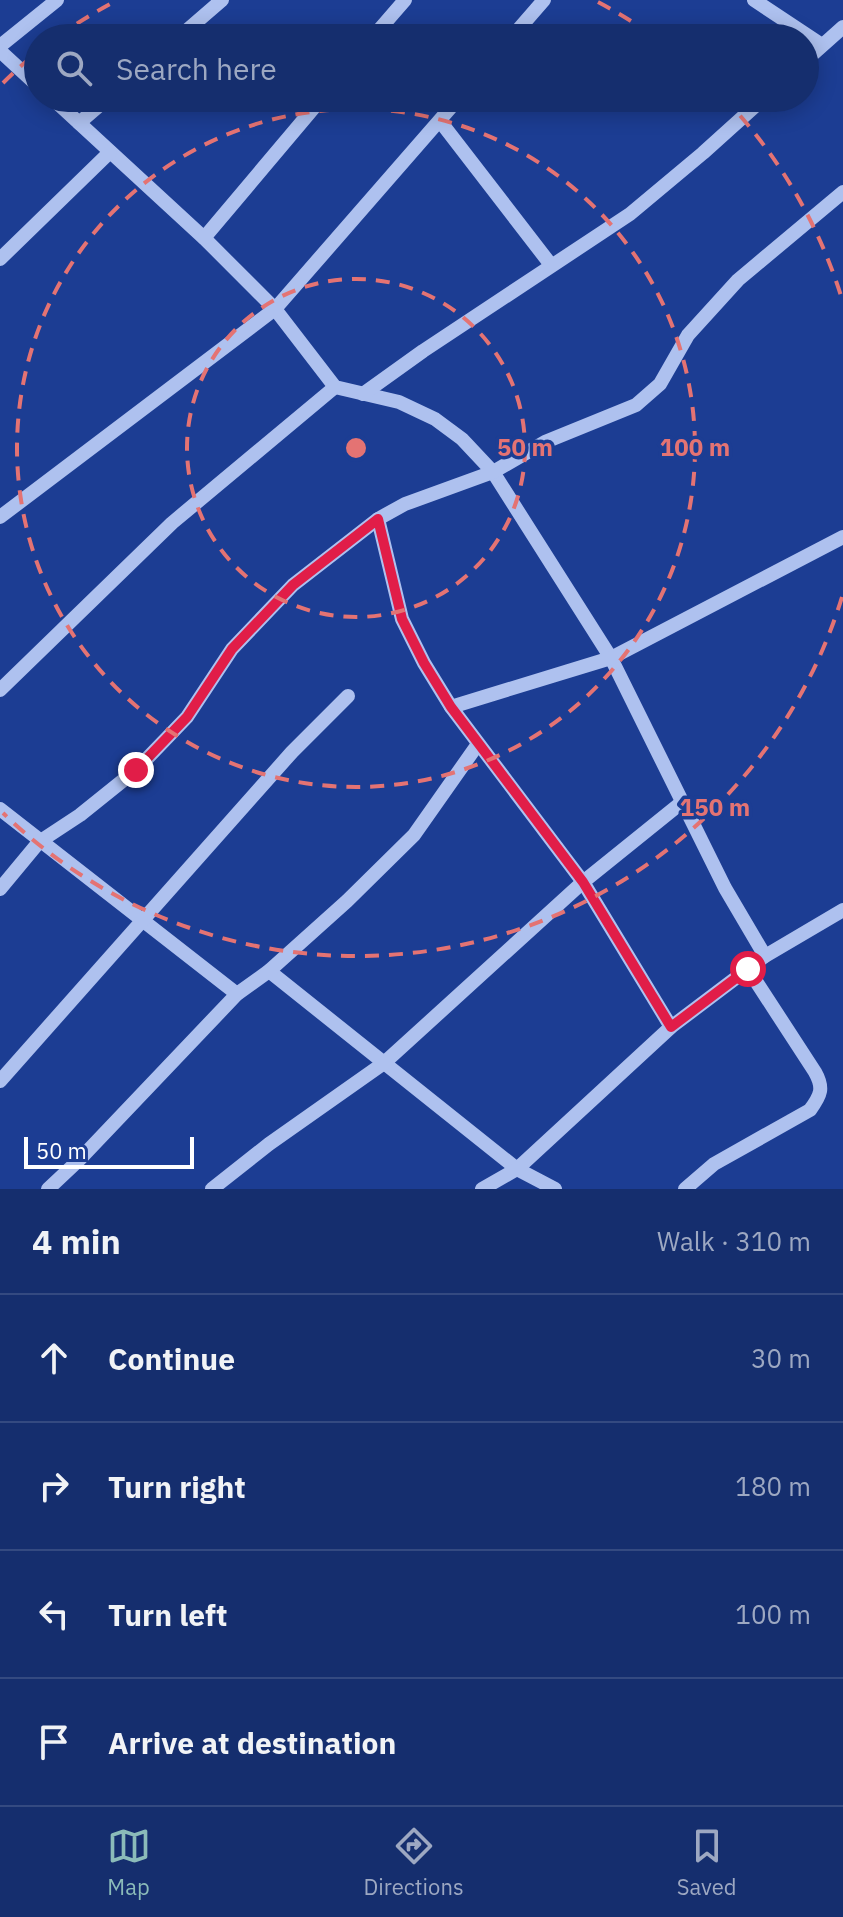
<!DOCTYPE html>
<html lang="en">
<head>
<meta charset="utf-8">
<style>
  :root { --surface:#152e6e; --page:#223a76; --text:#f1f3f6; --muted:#9da8c2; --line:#344a81; --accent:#8bbbb9 }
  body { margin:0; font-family:"IBM Plex Sans",sans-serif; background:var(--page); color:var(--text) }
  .scale { position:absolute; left:24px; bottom:20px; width:170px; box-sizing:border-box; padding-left:8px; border:4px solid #fff; border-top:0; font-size:22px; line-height:28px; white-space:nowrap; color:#fff; -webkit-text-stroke:6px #1c3d93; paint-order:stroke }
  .stop { position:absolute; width:24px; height:24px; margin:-18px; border:6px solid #e11d48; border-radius:50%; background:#fff }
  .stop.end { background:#e11d48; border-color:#fff; box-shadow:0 2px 8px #0008 }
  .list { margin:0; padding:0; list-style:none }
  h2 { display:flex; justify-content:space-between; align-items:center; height:104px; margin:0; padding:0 32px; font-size:34px }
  h2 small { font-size:26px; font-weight:400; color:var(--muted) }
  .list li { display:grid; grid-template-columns:52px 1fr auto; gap:24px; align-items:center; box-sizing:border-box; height:128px; padding:0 32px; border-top:2px solid var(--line) }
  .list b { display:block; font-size:30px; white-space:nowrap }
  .list em { font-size:26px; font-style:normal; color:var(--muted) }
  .icon { flex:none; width:44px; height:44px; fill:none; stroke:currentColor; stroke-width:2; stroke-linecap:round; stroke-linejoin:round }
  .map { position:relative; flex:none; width:843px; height:1189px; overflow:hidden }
  .search { position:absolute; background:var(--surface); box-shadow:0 4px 20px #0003; left:24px; right:24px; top:24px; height:88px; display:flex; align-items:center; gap:20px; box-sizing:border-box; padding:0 28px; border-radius:44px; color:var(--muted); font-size:30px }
  .sheet { height:616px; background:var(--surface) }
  nav { display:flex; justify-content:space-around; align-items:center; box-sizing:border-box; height:112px; border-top:2px solid var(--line); background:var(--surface); font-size:22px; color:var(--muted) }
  nav a { display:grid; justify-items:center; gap:4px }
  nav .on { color:var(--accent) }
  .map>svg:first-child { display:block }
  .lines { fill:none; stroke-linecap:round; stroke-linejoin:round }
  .minor { stroke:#aec1ef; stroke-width:14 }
  .route { stroke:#e11d48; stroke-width:10 }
  .ring { fill:none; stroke:#e47373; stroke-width:4; stroke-dasharray:14 10 }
  .centre { fill:#e47373; stroke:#1c3d93; stroke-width:4 }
  .ring-label { font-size:24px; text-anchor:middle; font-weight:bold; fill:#e47373; stroke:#1c3d93; stroke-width:7; stroke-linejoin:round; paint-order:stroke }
</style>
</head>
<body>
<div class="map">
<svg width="843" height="1189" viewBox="0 0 843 1189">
  <rect width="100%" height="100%" fill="#1c3d93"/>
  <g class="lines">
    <g class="minor">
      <polyline points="754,0 822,45"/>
      <polyline points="178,38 222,0"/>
      <polyline points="372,38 405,0"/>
      <polyline points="511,38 544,0"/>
      <polyline points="0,46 57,0"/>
      <polyline points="0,51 38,86"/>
      <polyline points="805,61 843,27"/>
      <polyline points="52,98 204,238 275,309 335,387 399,402 435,419 462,439 493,472 611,658 725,888 765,956"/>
      <polyline points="440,121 551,265"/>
      <polyline points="79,123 108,98"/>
      <polyline points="204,238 322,98"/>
      <polyline points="0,259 110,152"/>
      <polyline points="363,394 423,351 630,214 703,153 764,98"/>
      <polyline points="0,517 275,309 459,98"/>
      <polyline points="378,519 402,619 424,663 451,707 583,882 671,1027"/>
      <polyline points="0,690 172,523 335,387"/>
      <polyline points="451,707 611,658 843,537"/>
      <polyline points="0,809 237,994"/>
      <polyline points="0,889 39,842 80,815 136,770 187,717 232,649 293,585 378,519 405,504 493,472 545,442 636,405 660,384 688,335 738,280 843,192"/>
      <polyline points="269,971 517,1169 555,1189"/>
      <polyline points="0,1081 292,752 348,696"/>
      <polyline points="48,1189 80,1159 237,994 269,971 347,901 414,835 478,744"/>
      <polyline points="212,1189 269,1144 384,1063 583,882 681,803"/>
      <polyline points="482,1189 517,1169 671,1027 765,956 843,910"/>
      <path d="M685,1189l29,-25 96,-54c11,-15 14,-22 5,-38l-67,-103"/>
    </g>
  </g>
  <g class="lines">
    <polyline class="route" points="136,770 187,717 232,649 293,585 378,519 402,619 424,663 451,707 583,882 671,1027 748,969"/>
  </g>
  <g class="ring">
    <circle cx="356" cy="448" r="169"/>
    <circle cx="356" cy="448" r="339"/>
    <path d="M842 597A508 508 0 0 1 3 813M3 83A508 508 0 0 1 36 53M57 37A508 508 0 0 1 114 2M598 2A508 508 0 0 1 655 37M724 98A508 508 0 0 1 842 299"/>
  </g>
  <circle cx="356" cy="448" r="12" class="centre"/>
  <g class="ring-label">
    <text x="525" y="456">50 m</text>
    <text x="695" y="456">100 m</text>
    <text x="715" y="816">150 m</text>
  </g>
</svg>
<div class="scale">50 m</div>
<div class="stop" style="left:748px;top:969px"></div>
<div class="stop end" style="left:136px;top:770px"></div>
<div class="search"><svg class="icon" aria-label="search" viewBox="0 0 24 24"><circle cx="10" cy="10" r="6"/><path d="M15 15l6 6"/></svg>Search here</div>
</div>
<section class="sheet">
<h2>4 min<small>Walk · 310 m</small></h2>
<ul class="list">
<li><svg class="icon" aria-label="ahead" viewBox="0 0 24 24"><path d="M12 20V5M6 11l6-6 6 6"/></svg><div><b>Continue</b></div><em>30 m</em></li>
<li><svg class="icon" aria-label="right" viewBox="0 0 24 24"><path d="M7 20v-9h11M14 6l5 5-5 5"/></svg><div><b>Turn right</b></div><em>180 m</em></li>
<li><svg class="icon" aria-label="left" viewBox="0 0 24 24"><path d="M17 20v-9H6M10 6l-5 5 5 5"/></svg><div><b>Turn left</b></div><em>100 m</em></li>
<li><svg class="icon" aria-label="arrive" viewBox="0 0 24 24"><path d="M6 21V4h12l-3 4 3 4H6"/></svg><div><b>Arrive at destination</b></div></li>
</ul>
</section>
<nav>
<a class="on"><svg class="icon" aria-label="map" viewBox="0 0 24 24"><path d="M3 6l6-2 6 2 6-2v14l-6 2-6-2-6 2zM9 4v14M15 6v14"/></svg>Map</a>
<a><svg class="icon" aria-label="directions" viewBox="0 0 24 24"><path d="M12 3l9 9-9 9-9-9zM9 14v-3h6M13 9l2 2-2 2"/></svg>Directions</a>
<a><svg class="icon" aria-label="saved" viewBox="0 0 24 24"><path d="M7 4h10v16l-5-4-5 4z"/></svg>Saved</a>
</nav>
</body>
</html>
